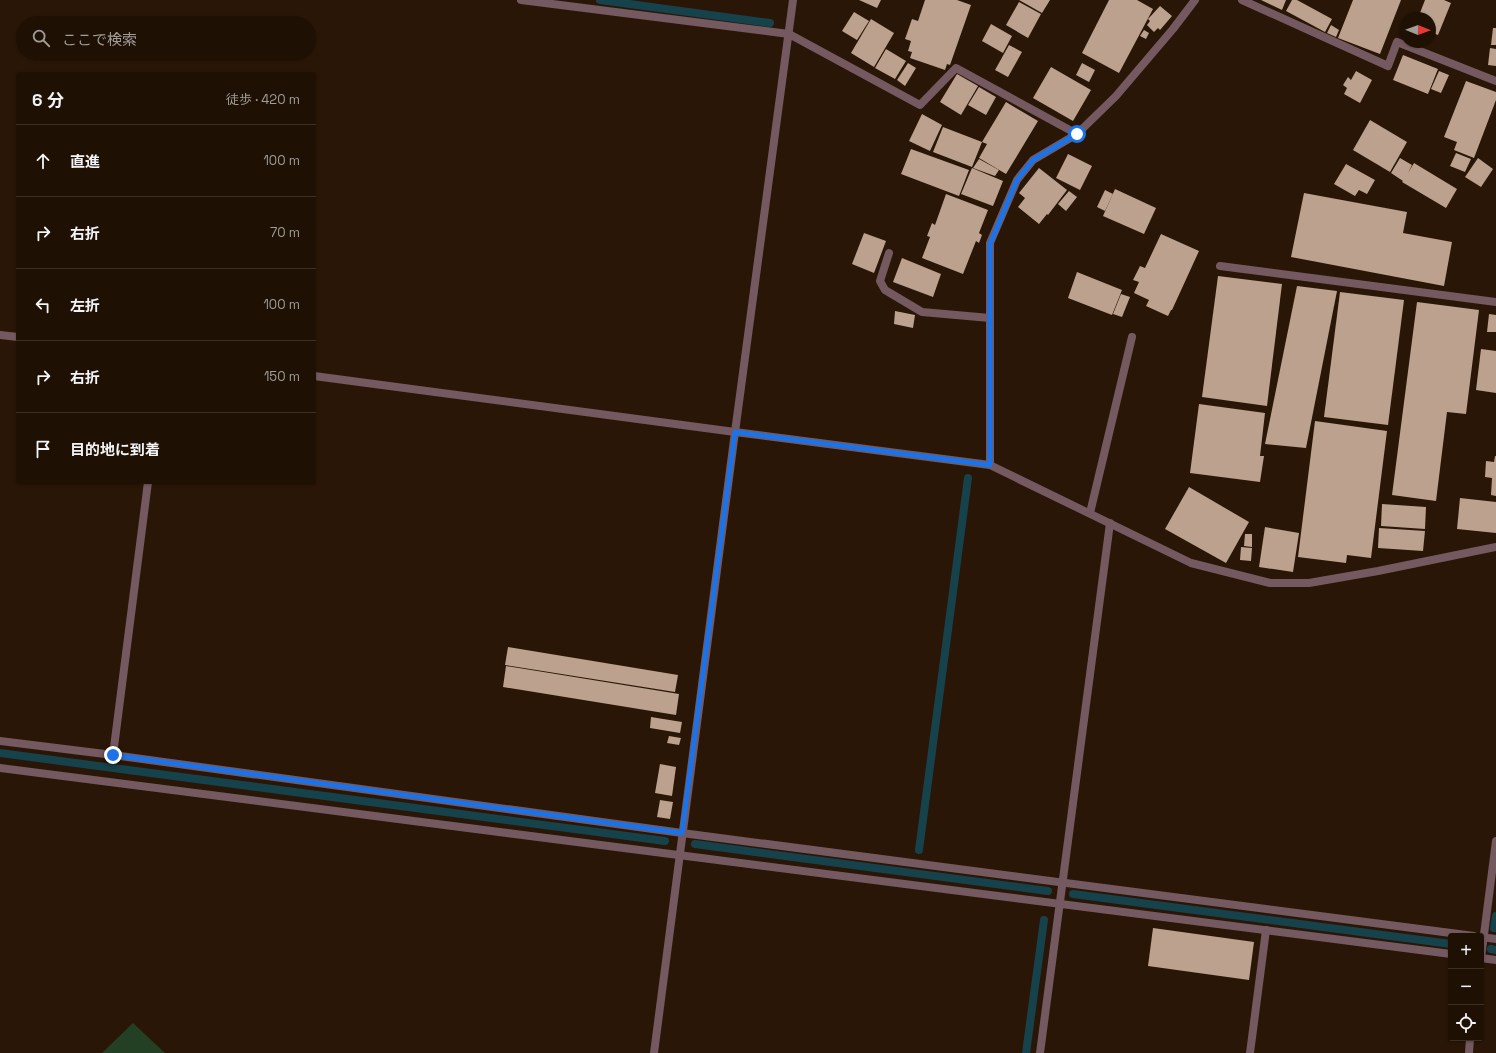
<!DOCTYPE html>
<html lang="ja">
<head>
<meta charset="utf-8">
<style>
  :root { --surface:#1f1004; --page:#27190e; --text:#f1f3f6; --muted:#a19d9a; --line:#3c3026 }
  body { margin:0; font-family:"Space Grotesk","Noto Sans JP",sans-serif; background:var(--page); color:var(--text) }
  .controls { position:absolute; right:12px; bottom:12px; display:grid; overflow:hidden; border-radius:4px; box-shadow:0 1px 3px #0004 }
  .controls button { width:36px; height:36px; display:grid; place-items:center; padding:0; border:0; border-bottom:1px solid var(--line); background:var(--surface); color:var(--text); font:20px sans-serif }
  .compass { position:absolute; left:1400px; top:12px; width:36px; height:36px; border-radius:50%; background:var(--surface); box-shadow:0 1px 3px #0004; rotate:91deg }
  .stop { position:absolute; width:12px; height:12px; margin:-9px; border:3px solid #1a73e8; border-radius:50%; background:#fff }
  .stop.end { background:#1a73e8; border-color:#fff; box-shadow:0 1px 4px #0008 }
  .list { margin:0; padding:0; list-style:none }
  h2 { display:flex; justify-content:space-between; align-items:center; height:52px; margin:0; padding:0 16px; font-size:17px }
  h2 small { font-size:13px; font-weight:400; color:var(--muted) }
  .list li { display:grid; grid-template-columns:26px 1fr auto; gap:12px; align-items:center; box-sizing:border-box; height:72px; padding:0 16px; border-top:1px solid var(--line) }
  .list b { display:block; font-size:15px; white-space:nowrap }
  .list em { font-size:13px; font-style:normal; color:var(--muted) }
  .icon { flex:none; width:22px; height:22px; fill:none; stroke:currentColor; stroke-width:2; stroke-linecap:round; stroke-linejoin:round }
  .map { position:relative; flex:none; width:1496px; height:1053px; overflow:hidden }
  .search { position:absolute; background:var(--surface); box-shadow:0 1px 3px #0004; left:16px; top:16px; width:300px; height:44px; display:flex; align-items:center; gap:10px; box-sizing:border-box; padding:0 14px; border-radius:22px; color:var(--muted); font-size:15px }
  .panel { position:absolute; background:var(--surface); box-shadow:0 1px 3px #0004; left:16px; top:72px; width:300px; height:412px; border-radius:4px }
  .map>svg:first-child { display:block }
  .green { fill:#233f24 }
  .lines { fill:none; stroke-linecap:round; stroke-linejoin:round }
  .stream { stroke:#16424c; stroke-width:8 }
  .building { fill:#bba18e }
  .service { stroke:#755960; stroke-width:8 }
  .minor { stroke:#755960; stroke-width:8 }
  .route { stroke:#1a73e8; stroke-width:5 }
</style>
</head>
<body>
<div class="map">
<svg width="1496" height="1053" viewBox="0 0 1496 1053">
  <rect width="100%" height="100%" fill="#291606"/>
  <polygon class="green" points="133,1023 165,1053 102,1053"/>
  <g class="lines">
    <g class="stream">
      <polyline points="600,0 770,23"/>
      <polyline points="0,753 665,841"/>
      <polyline points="695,844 1048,891"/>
      <polyline points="919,850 968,478"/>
      <polyline points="1073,894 1451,944"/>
      <polyline points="1494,928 1496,916"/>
      <polyline points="1491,949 1496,950"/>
      <polyline points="1026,1053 1044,920"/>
    </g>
  </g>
  <g class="building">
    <polygon points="859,0 881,0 877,8"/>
    <polygon points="925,0 957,0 971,5 950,65 947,64 945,70 910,58 912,52 908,51 911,41 905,39 912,19 918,21"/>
    <polygon points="1019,0 1050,0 1042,13"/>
    <polygon points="1109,0 1137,0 1153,9 1119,73 1082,53"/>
    <polygon points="1261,0 1286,0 1282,10"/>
    <polygon points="1292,0 1297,0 1332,19 1325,32 1286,11"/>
    <polygon points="1353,0 1401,0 1380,54 1338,38"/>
    <polygon points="1425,0 1444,0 1451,3 1438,35 1430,32 1430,18 1418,18"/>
    <polygon points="1019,2 1041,14 1028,38 1006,25"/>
    <polygon points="1160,6 1172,16 1160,30 1158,28 1154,32 1147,25 1150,21 1148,19"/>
    <polygon points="854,12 869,21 857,40 842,31"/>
    <polygon points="871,19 894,33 874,67 851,53"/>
    <polygon points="991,24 1012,36 1003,53 982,41"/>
    <polygon points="1331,25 1339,30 1336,37 1327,33"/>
    <polygon points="1493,28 1496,28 1496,45 1491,45"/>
    <polygon points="1144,30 1149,33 1146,39 1140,36"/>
    <polygon points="1009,45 1022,52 1008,77 995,70"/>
    <polygon points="1490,48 1496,49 1496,66 1488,65"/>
    <polygon points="886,49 906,61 895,79 875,68"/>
    <polygon points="1403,55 1438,69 1428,94 1393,80"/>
    <polygon points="908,63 916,68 905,86 897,80"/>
    <polygon points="1082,63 1095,70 1089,82 1076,75"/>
    <polygon points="1051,67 1091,90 1073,121 1033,98"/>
    <polygon points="1356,71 1372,80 1360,103 1344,94 1347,88 1343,85 1348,77 1351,80"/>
    <polygon points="1439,71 1449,75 1441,93 1431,89"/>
    <polygon points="957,74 978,86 961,115 940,102"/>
    <polygon points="1466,81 1496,92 1496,100 1474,158 1454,150 1457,142 1444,137"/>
    <polygon points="979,87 996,97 986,115 968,105"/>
    <polygon points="1006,102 1038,121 1006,174 979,158 987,144 982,142"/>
    <polygon points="922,114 942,125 930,151 909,141"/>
    <polygon points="1370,120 1407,142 1390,172 1353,150"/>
    <polygon points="943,127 982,142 972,167 933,152"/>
    <polygon points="911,149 969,170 959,196 901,174"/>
    <polygon points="1456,153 1471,159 1465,172 1450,166"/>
    <polygon points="1068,154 1092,166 1080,190 1056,178"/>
    <polygon points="1400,158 1412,165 1408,173 1414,163 1457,189 1446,208 1402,182 1403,181 1391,173"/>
    <polygon points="1478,158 1493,169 1481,187 1465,177"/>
    <polygon points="979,159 999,170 995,176 973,168"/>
    <polygon points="1346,164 1375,180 1367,194 1359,190 1355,196 1334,184"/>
    <polygon points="972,168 1003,181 993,206 961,194"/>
    <polygon points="1039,168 1067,190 1048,215 1047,214 1039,224 1018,207 1025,198 1019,193"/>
    <polygon points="1115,189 1156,208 1144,234 1103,216"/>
    <polygon points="1105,190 1113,194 1105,211 1097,207"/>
    <polygon points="1069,191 1077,197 1066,211 1058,204"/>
    <polygon points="1304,193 1407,212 1403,233 1452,242 1444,286 1291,257"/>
    <polygon points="946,194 988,210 979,233 982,235 979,243 976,241 963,274 922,258 930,237 927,236 932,223 935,225"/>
    <polygon points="864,233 886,241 874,273 852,264"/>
    <polygon points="1161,234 1199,251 1172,310 1171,310 1168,316 1146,306 1149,300 1134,293 1139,282 1133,280 1140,266 1145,268"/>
    <polygon points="902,258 941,274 933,297 893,282"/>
    <polygon points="1077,272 1122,290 1112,315 1068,298"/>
    <polygon points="1218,276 1282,284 1267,406 1202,397"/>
    <polygon points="1297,286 1337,291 1306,448 1265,444"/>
    <polygon points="1340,292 1404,300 1388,425 1324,417"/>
    <polygon points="1121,294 1130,297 1122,317 1113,314"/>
    <polygon points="1417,302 1479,310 1466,414 1447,412 1436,501 1392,495"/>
    <polygon points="895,311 915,315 913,328 894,324"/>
    <polygon points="1489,314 1496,315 1496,332 1487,332"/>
    <polygon points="1481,349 1496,351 1496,393 1476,390"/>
    <polygon points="1199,404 1265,413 1260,456 1264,456 1260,482 1190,473"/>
    <polygon points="1315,421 1387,431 1371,558 1347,555 1346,563 1298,557"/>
    <polygon points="1495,456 1496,456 1496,496 1491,495 1492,478 1485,477 1486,461 1494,462"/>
    <polygon points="1189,487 1249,522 1226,563 1165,529"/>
    <polygon points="1460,498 1496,502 1496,533 1457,529"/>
    <polygon points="1382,504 1426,507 1425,529 1381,526"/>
    <polygon points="1265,527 1299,533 1293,572 1259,567"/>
    <polygon points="1379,528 1425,531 1423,551 1378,548"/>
    <polygon points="1245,534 1252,534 1252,547 1244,546"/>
    <polygon points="1241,547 1252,548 1251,561 1240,560"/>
    <polygon points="508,647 678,675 675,692 505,665"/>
    <polygon points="506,666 679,694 676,715 503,687"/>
    <polygon points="651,717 682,722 680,733 650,728"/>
    <polygon points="669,736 681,738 679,745 667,743"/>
    <polygon points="660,764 676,767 672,796 655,793"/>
    <polygon points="660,800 673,802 670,819 657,817"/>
    <polygon points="1153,928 1254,942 1249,980 1148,966"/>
  </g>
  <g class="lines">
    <g class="service">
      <polyline points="889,253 880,281 885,290 922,312 990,318"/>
      <polyline points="1220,266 1496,302"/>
      <polyline points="1090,513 1132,337"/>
    </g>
    <g class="minor">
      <polyline points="521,0 789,34 920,105 956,68 1077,134"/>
      <polyline points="1242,0 1388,66 1397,42 1496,81"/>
      <polyline points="0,335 18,337"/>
      <polyline points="314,376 735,432 990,465 1191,563 1270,583 1309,583 1378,571 1496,547"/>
      <polyline points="990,465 990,243 1017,180 1033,160 1077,134 1116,96 1173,29 1195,0"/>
      <polyline points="0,741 113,755 682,833 1474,936"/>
      <polyline points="113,755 148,482"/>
      <polyline points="0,768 1451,954"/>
      <polyline points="1481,937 1496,939"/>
      <polyline points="1481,958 1496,841"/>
      <polyline points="1481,958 1496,960"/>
      <polyline points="654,1053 735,432 793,0"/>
      <polyline points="1040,1053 1110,523"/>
      <polyline points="1250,1053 1266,930"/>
      <polyline points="1469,1053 1470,1038"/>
    </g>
  </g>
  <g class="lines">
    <polyline class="route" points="113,755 682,833 735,432 990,465 990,244 1017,180 1033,160 1077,134"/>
  </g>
</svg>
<div class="controls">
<button>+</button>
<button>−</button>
<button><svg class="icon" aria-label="locate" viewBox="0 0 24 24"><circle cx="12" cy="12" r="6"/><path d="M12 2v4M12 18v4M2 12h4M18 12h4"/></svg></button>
</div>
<svg class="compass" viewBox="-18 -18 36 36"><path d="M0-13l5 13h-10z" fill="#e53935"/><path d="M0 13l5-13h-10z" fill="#a19d9a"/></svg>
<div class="stop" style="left:1077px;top:134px"></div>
<div class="stop end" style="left:113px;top:755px"></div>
<div class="search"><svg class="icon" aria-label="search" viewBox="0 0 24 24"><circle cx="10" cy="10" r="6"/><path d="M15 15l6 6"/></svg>ここで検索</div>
<section class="panel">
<h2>6 分<small>徒歩 · 420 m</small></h2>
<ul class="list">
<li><svg class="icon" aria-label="ahead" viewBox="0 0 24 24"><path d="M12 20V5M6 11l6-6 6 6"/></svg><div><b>直進</b></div><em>100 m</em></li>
<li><svg class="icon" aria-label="right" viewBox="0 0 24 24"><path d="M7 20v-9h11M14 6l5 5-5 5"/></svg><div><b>右折</b></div><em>70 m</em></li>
<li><svg class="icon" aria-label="left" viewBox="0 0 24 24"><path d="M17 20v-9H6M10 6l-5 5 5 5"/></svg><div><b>左折</b></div><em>100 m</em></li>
<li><svg class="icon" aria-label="right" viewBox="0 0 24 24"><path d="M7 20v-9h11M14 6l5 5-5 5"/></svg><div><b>右折</b></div><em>150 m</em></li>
<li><svg class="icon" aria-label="arrive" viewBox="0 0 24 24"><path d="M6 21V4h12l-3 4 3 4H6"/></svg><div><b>目的地に到着</b></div></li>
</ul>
</section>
</div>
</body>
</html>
